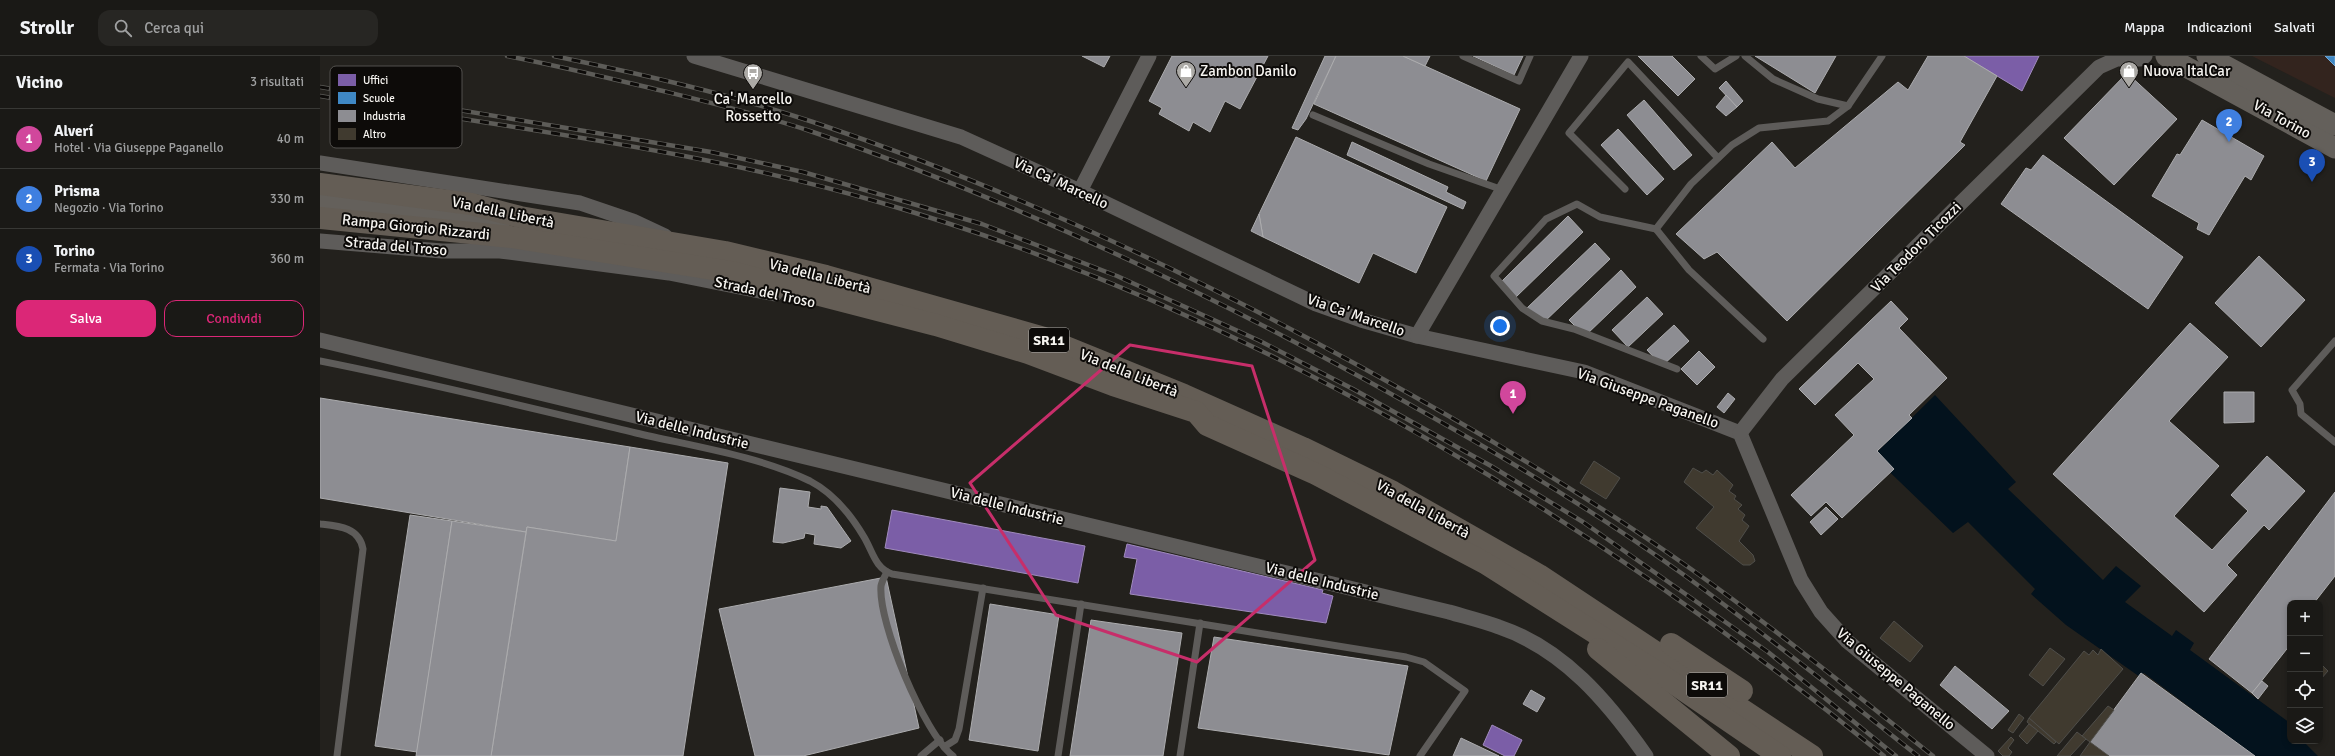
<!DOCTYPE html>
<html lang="it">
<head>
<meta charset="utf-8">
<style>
  :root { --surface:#1a1916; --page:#272623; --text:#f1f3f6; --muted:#9fa0a1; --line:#383835; --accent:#db2777 }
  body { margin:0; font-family:Signika,sans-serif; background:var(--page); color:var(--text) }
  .controls { position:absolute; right:12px; bottom:12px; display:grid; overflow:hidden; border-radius:8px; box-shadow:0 2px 6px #0003 }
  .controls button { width:36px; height:36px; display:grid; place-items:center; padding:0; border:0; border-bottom:1px solid var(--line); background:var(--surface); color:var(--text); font:20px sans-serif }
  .you { position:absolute; left:1180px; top:270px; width:14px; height:14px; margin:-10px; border:3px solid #fff; border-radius:50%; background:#1a73e8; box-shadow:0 0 0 6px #1a73e833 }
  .badge { display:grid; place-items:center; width:26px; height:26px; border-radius:50%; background:var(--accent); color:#fff; font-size:13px; font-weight:700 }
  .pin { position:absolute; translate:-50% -33px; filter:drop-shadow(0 1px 2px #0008) }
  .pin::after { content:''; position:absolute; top:21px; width:14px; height:12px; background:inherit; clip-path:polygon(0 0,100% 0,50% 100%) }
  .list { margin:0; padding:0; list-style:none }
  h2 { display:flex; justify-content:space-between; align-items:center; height:52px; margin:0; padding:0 16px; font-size:17px }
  h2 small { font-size:13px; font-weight:400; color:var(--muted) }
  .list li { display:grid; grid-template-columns:26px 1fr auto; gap:12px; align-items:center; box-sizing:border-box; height:60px; padding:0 16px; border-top:1px solid var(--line) }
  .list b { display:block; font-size:15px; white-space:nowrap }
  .list p { margin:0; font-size:13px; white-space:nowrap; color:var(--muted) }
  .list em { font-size:13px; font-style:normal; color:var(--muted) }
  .actions { display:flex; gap:8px; padding:12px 16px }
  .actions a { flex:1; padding:9px 0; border:1px solid var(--accent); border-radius:12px; text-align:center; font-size:14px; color:var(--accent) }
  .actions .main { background:var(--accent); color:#fff }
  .icon { flex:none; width:22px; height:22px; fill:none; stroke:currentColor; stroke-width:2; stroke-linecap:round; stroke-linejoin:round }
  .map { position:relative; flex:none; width:2015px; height:700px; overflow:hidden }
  header { display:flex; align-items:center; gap:24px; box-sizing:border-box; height:56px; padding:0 20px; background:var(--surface); border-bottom:1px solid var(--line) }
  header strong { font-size:19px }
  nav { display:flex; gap:22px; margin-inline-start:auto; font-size:14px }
  .search { width:280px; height:36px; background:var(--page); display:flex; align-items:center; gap:10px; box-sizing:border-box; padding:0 14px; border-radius:12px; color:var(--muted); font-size:15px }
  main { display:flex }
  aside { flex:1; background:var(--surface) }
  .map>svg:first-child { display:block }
  .education { fill:#33241e }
  .water { fill:#03121d }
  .offices { fill:#7b5ea7; stroke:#a08bbd }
  .schools { fill:#3f88c5; stroke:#76a8d2 }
  .industry { fill:#8d8d92; stroke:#acacae }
  .building { fill:#403a2f; stroke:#4f4e4a }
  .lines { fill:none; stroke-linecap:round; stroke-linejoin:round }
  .lane { stroke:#5e5c5a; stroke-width:7 }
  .street { stroke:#5e5c5a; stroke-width:15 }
  .secondary { stroke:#64605b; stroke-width:21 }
  .highway { stroke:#645d55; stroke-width:22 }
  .rail-casing { stroke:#5d5c58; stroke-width:4.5 }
  .rail { stroke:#0d0b09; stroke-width:3; stroke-dasharray:9; stroke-linecap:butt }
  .marked { fill:none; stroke:#c72e6a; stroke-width:3; stroke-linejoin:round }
  .labels { text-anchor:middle; stroke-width:4; stroke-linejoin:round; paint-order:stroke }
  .shield { fill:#0d0b09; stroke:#b0aeab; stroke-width:1 }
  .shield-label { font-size:14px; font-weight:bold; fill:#f6f4f0 }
  .poi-label { font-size:15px; fill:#f6f4f0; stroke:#0d0b09; text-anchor:start }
  .street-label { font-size:15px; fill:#f6f4f0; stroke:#0d0b09 }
  .key { fill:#0d0b09; stroke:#53514e; stroke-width:1 }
  .key-label { font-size:11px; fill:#f6f4f0 }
</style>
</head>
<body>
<header>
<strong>Strollr</strong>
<div class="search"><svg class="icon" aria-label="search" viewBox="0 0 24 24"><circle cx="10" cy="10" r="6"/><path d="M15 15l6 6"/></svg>Cerca qui</div>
<nav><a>Mappa</a><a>Indicazioni</a><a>Salvati</a></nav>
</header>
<main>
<aside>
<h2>Vicino<small>3 risultati</small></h2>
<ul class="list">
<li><span class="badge" style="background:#d1479c">1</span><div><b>Alverí</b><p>Hotel · Via Giuseppe Paganello</p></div><em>40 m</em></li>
<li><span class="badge" style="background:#3f7fe0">2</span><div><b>Prisma</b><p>Negozio · Via Torino</p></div><em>330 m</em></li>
<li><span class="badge" style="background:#1a4fb4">3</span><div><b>Torino</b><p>Fermata · Via Torino</p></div><em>360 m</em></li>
</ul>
<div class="actions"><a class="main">Salva</a><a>Condividi</a></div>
</aside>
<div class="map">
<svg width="2015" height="700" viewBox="0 0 2015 700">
  <rect width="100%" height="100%" fill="#23211d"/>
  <polygon class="education" points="1932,0 2015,0 2015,42 2005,37"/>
  <polygon class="water" points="1615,339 1696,426 1688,433 1783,524 1796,510 1821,530 1805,546 1852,580 1856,574 1874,587 1870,594 1970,667 1970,685 1983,685 1998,700 1935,700 1824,617 1820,621 1746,569 1711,538 1715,533 1648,466 1633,477 1553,400"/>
  <g class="offices">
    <polygon points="1644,0 1719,0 1702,35"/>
    <polygon points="572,454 765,490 758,527 565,492"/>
    <polygon points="807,488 1003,534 1002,537 1013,540 1006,567 810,538 817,503 804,501"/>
    <polygon points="1172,669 1202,684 1194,700 1185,700 1163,689"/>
  </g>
  <polygon class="schools" points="2005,0 2015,0 2015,10"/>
  <g class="industry">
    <polygon points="762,0 790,0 784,11"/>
    <polygon points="852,0 948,0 920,53 905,45 890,76 873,66 869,75 839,58 842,52 829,45"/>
    <polygon points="1005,0 1016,0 986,63 978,74 972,72"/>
    <polygon points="1016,0 1083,0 1200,53 1166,125 994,48"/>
    <polygon points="1083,0 1110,0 1105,10"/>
    <polygon points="1153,0 1203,0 1194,19"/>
    <polygon points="1318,0 1352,0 1375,23 1358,40"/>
    <polygon points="1435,0 1516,0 1495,37"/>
    <polygon points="1608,0 1644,0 1677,20 1640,86 1645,89 1467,265 1397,196 1384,203 1356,178 1452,86 1475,112 1578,26 1588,34"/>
    <polygon points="1807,17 1857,63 1794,129 1744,82"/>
    <polygon points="1406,25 1423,45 1417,51 1399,32"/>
    <polygon points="1406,39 1417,51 1406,60 1396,51"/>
    <polygon points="1324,44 1372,99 1354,114 1307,59"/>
    <polygon points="1882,64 1944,100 1931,124 1925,120 1889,179 1877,173 1879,167 1832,140 1857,98 1860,99"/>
    <polygon points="1298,73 1344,123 1327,139 1281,89"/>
    <polygon points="976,81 1127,151 1096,217 1053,197 1039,227 943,181 939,158"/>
    <polygon points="1032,86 1128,131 1126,136 1146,146 1143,153 1027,99"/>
    <polygon points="1723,99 1863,201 1828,253 1681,148 1706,112 1711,114"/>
    <polygon points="939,158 943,181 931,175"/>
    <polygon points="1248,160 1263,176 1196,241 1181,226"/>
    <polygon points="1275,187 1290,203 1222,268 1207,252"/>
    <polygon points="1939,200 1985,244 1941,291 1895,247"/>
    <polygon points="1301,214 1316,231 1265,280 1249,264"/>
    <polygon points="1327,241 1343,258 1308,291 1292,274"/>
    <polygon points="1571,245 1588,263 1579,272 1627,322 1589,359 1592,362 1557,395 1574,413 1522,462 1506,446 1491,460 1471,439 1534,379 1515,359 1554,323 1538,307 1495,349 1479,333"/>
    <polygon points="1870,267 1908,301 1849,365 1899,410 1854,460 1892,494 1928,455 1911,439 1947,400 1985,435 1949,474 1944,469 1907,509 1917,519 1884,556 1733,418"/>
    <polygon points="1354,269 1369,285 1342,310 1327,294"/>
    <polygon points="1379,295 1395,311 1377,329 1361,313"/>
    <polygon points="1904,336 1934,336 1934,366 1904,367"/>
    <polygon points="1408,337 1415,343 1404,357 1397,351"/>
    <polygon points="0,342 310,391 296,485 207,471 206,476 0,442"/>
    <polygon points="310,391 408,407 363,700 171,700 207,471 296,485"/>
    <polygon points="460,432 490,436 488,451 501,453 501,450 507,451 531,485 521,492 494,488 495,479 485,477 484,482 463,487 453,486"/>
    <polygon points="2015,436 2015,520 1994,547 1970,547 1970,589 1932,637 1889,603"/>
    <polygon points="1506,451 1518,463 1501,479 1490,466"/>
    <polygon points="90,459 132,465 97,696 55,690"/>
    <polygon points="132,465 206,476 171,700 96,700"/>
    <polygon points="566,521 599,672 483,700 435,700 399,553"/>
    <polygon points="670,548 739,559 718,695 649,684"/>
    <polygon points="771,564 862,577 843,700 750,700"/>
    <polygon points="894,581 1088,610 1069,699 878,672"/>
    <polygon points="1635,610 1689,655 1672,673 1620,629"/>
    <polygon points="1821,617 1935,700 1789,700 1770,686"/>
    <polygon points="1942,625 1948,630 1938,643 1932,637"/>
    <polygon points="1211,634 1225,642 1217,656 1203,648"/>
    <polygon points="1141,682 1179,700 1133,700"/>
  </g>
  <g class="building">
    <polygon points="1274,405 1300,422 1286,443 1260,427"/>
    <polygon points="1373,412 1382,417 1386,414 1393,419 1397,414 1413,429 1409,435 1416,440 1414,443 1422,449 1418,453 1425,459 1422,464 1429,470 1419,485 1433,499 1435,505 1430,509 1423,509 1376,472 1394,451 1364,426"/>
    <polygon points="1574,565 1603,590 1590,606 1560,582"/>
    <polygon points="1730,592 1745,603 1723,630 1709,619"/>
    <polygon points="1781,593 1803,613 1739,688 1709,662 1764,595 1769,599 1773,594 1778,599"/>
    <polygon points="2000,607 2008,615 2000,624"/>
    <polygon points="1788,650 1794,654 1770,686 1762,680"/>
    <polygon points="1699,658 1704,662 1693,677 1688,674"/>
    <polygon points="1709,662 1736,686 1734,688 1707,666"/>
    <polygon points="1709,668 1718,675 1707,688 1699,680"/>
    <polygon points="1757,676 1766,683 1750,700 1737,700"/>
    <polygon points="1691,681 1694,684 1688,692 1692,696 1689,700 1683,700 1678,695"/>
    <polygon points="1770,686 1789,700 1760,700"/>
  </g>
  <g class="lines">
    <g class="lane">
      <polyline points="1143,0 1199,25 1210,0"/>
      <polyline points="1381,0 1395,13 1416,0"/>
      <polyline points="1425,0 1453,23 1498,43 1528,50 1562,0"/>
      <polyline points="993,59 1109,108 1183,134"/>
      <polyline points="1305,133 1249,77 1308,6 1398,102"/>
      <polyline points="1336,173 1280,161 1257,148 1226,163 1174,220 1202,252 1222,265 1254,273 1357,313"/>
      <polyline points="1443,283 1369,214 1336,173 1371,128 1412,89 1439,72 1508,65 1528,50"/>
      <polyline points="2015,285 1972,334 1980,348 1981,358 2015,386"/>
      <path d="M0,305c106,21 211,47 316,72 55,13 123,23 174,48 23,12 41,34 54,56 9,15 11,31 28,37l514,83 18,5 41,29 -45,65"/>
      <path d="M0,468c18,2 39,3 43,25l-26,207"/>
      <path d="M567,516c-2,4 -5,9 -6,14 -3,37 43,147 72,170"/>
      <polyline points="624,691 635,684 639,673 663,532"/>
      <polyline points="601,700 620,684"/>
      <polyline points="738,700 761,548"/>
      <polyline points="860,700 880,567"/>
    </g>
    <g class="street">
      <polyline points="374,0 641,81 760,135 996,248 1041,264 1097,280 1264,316 1420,377 1481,524 1501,556 1527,585 1667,700"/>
      <polyline points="0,107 260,147 313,165 345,180"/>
      <polyline points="760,135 829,0"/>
      <polyline points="0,185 122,195 180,195 349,217 455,238"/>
      <polyline points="1097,280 1261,0"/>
      <path d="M0,284l1129,272c17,5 34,9 50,15 65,22 109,75 147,129"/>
      <polyline points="1420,377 1462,323 1779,11 1797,3 1820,3 1825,0"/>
    </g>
    <g class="secondary">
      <polyline points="1846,0 2015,92"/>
      <polyline points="1887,0 2015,69"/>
      <polyline points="0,145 144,160 184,161"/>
    </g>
    <g class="highway">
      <polyline points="0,128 151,148 200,161 405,196 506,220 721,281 864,339 983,392 1073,436 1219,519 1492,700"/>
      <polyline points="0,162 191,181 411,216 616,269 708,297 793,329 876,356 887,369 996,418 1165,507 1340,618 1460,700"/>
      <polyline points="1351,588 1422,635"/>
      <polyline points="1278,593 1409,700"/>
    </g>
    <g class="rail-casing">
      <g id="rail">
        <path d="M187,0c53,10 105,23 156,35 49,12 99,24 147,40 192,65 376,151 554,248 109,60 218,123 320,196 80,58 157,120 234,181"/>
        <path d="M234,0c87,18 175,38 259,66 191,64 374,149 550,246 113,62 224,127 328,201 83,59 162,123 242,187"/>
        <polyline points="0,31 391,96 483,116 662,168 797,220 940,285 1033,333 1171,410 1263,466 1448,596 1576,700"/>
        <path d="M0,40c187,32 378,53 562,107 368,107 706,312 1002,553"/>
      </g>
    </g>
    <use href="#rail" class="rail"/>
  </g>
  <path class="marked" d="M810,289l122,21 63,194 -118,102 -141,-47 -86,-132z"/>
  <defs>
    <g id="shop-pin" transform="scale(1)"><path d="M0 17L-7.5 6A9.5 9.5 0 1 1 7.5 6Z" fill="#acaaa6" stroke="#0d0b09"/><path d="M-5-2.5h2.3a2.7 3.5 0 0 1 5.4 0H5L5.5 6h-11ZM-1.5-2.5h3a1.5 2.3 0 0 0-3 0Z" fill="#fff"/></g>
    <g id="bus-pin" transform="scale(1)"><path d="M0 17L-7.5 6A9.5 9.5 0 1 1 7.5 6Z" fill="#acaaa6" stroke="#0d0b09"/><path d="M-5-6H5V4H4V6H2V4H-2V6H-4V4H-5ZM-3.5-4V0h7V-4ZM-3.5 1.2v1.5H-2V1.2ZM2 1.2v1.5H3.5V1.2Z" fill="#fff"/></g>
  </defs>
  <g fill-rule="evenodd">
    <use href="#shop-pin" x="866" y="15"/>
    <use href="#shop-pin" x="1809" y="15"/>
    <use href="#bus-pin" x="433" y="17"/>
  </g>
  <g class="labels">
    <g class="shield">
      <rect x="709" y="272" width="40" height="24" rx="3"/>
      <rect x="1367" y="617" width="40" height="24" rx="3"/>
    </g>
    <g class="shield-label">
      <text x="729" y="289">SR11</text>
      <text x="1387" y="634">SR11</text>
    </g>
    <g class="poi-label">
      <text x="880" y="20">Zambon Danilo</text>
      <text x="1823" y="20">Nuova ItalCar</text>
      <text x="433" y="48" text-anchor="middle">Ca' Marcello<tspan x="433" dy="17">Rossetto</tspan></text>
    </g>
    <g class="street-label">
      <text transform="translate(1962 63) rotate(29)" y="5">Via Torino</text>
      <text transform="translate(741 127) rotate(25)" y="5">Via Ca' Marcello</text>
      <text transform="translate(183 156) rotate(12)" y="5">Via della Libertà</text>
      <text transform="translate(96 171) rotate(6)" y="5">Rampa Giorgio Rizzardi</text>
      <text transform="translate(76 190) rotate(5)" y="5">Strada del Troso</text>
      <text transform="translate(1596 191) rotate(-45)" y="5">Via Teodoro Ticozzi</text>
      <text transform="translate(500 220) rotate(14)" y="5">Via della Libertà</text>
      <text transform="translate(445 236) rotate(12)" y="5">Strada del Troso</text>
      <text transform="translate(1036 259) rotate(19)" y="5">Via Ca' Marcello</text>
      <text transform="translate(809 317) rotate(22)" y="5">Via della Libertà</text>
      <text transform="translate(1328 342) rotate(20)" y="5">Via Giuseppe Paganello</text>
      <text transform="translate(372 374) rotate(14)" y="5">Via delle Industrie</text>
      <text transform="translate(687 450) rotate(14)" y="5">Via delle Industrie</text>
      <text transform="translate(1103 453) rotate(29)" y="5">Via della Libertà</text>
      <text transform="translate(1002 525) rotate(14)" y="5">Via delle Industrie</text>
      <text transform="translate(1576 623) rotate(40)" y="5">Via Giuseppe Paganello</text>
    </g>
  </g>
  <rect x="10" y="10" width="132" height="82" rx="6" class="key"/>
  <rect x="18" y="18" width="18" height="12" fill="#7b5ea7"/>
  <rect x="18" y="36" width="18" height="12" fill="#3f88c5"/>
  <rect x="18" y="54" width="18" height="12" fill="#8d8d92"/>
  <rect x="18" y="72" width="18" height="12" fill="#403a2f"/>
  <g class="key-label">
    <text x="43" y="28">Uffici</text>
    <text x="43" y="46">Scuole</text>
    <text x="43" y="64">Industria</text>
    <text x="43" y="82">Altro</text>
  </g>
</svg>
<div class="controls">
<button>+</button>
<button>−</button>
<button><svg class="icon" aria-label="locate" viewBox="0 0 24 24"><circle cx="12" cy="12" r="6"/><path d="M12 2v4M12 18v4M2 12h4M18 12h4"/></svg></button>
<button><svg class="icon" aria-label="layers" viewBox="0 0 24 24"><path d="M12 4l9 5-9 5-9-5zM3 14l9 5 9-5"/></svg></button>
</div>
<div class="you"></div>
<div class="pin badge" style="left:1193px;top:358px;background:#d1479c">1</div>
<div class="pin badge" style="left:1909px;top:86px;background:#3f7fe0">2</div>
<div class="pin badge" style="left:1992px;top:126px;background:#1a4fb4">3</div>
</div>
</main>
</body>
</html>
